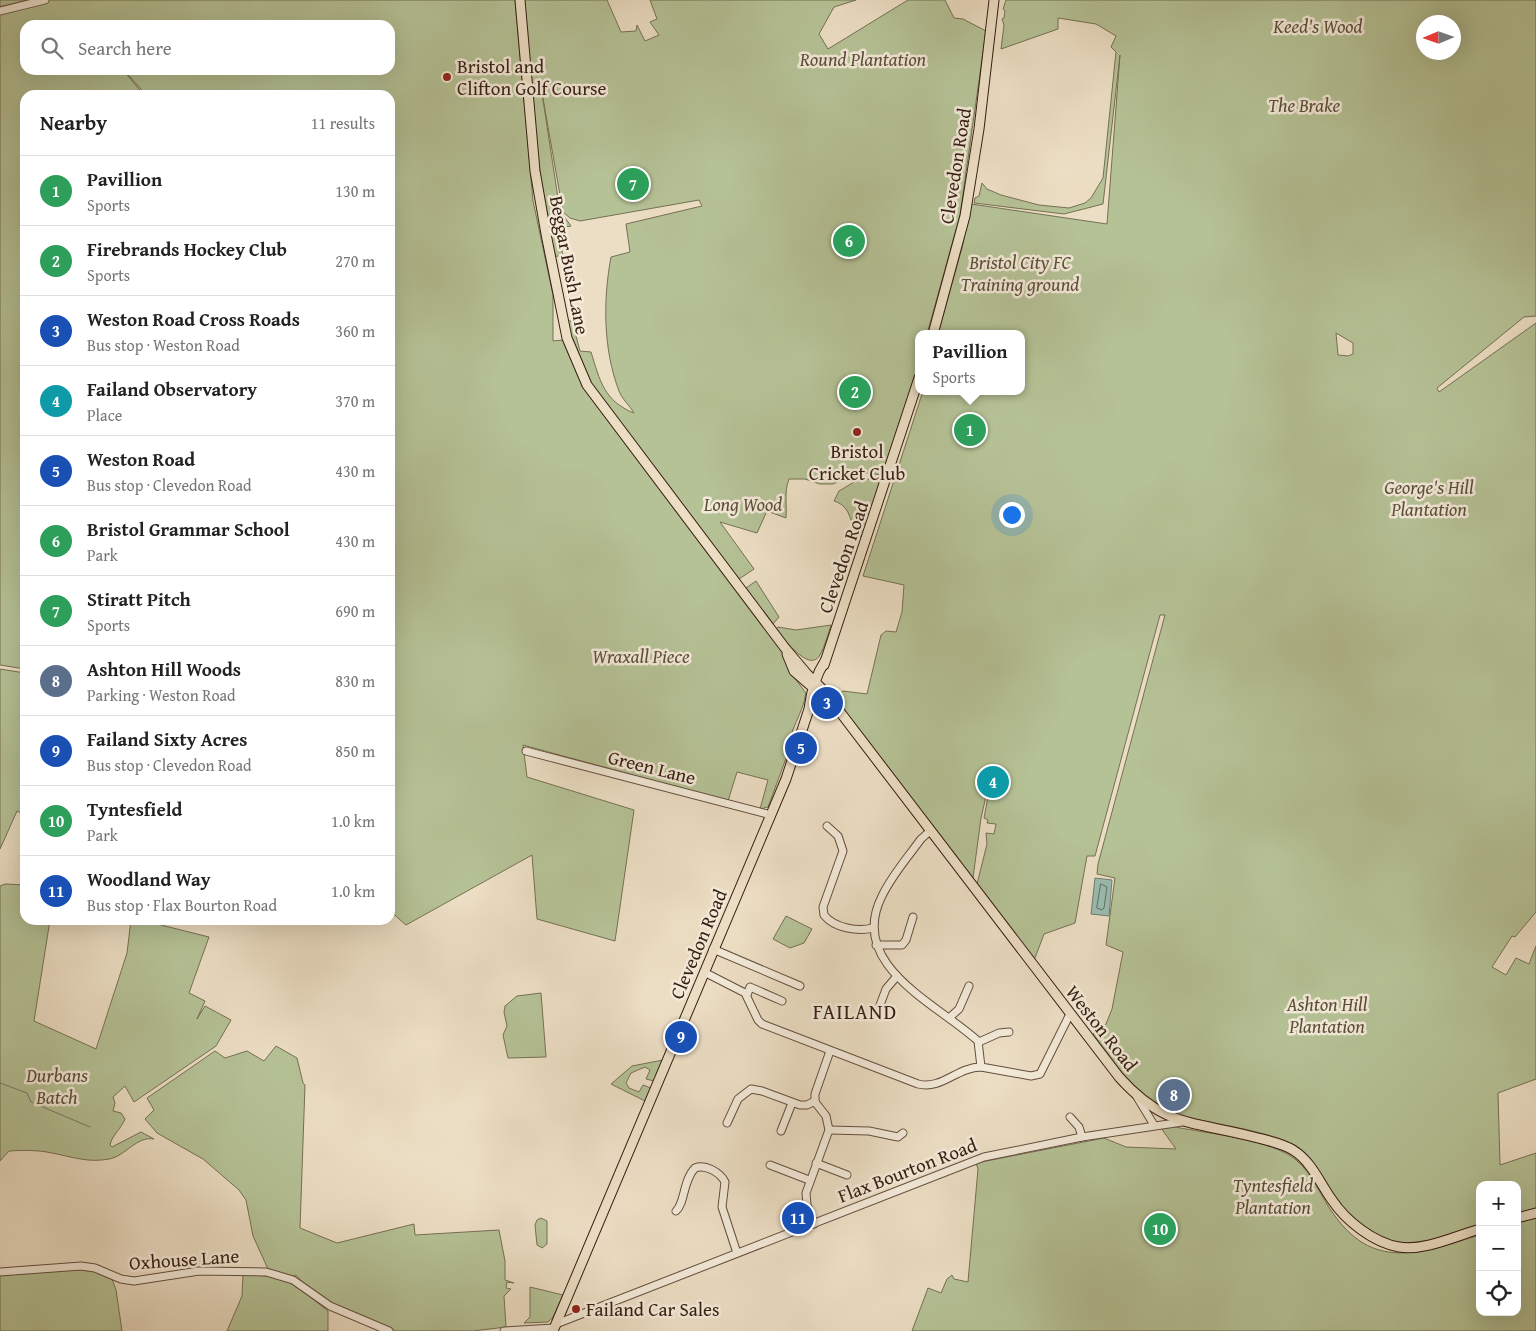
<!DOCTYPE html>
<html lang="en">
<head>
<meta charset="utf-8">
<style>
  :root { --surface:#fff; --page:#f2f2f2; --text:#222; --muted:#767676; --line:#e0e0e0; --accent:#ea580c }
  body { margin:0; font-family:"Gentium Book Plus",serif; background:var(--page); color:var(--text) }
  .controls { position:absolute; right:15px; bottom:15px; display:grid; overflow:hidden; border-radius:10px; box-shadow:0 5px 20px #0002 }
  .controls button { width:45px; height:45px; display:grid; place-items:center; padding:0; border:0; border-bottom:1px solid var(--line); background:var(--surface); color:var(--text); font:25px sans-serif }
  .compass { position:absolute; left:1416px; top:15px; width:45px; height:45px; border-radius:50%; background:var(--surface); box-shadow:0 5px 20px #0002; rotate:268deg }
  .you { position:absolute; left:1011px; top:514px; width:18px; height:18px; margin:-12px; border:4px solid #fff; border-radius:50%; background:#1a73e8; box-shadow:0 0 0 8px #1a73e833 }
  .badge { display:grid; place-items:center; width:32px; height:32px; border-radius:50%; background:var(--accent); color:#fff; font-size:16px; font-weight:700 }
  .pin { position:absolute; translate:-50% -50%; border:2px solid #fff; box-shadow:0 1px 5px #0006 }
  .popup { position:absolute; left:915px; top:330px; width:110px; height:65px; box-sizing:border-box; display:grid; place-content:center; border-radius:10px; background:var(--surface); filter:drop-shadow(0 1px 4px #0005); font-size:16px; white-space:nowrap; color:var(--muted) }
  .popup b { font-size:19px; color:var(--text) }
  .popup::after { content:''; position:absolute; left:50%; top:100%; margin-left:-10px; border:10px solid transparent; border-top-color:var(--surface) }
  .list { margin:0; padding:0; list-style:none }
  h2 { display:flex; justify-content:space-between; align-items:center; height:65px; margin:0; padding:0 20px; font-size:21px }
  h2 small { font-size:16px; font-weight:400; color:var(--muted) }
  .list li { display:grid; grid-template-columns:32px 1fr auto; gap:15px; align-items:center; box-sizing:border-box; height:70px; padding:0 20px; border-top:1px solid var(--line) }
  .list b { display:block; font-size:19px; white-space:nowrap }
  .list p { margin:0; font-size:16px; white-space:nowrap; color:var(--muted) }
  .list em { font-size:16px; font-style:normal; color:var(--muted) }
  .icon { flex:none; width:28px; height:28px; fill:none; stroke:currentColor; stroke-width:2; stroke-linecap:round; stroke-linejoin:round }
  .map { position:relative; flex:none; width:1536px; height:1331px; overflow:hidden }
  .search { position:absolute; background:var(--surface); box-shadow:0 5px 20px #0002; left:20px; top:20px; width:375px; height:55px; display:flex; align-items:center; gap:12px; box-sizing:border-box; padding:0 18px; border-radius:15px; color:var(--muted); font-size:19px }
  .panel { position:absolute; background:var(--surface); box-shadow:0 5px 20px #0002; left:20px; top:90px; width:375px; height:835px; border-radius:15px }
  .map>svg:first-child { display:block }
  .green { fill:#b5c296; stroke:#757054; fill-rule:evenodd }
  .water { fill:#99bcb1; stroke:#717c71 }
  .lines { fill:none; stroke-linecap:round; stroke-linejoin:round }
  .shore { stroke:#676c61; stroke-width:1 }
  .stream { stroke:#717c71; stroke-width:1 }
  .minor-casing { stroke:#634d3e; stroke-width:9 }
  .major-casing { stroke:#351d11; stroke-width:11 }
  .minor { stroke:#f3ead9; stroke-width:7 }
  .major { stroke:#ecdec4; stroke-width:9 }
  .poi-dot { fill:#8f2418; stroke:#f3ead9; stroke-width:2 }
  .labels { text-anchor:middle; stroke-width:5; stroke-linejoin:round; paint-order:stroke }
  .park-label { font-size:19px; font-style:italic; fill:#5b4f39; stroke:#f3ead9 }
  .poi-label { font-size:19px; fill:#351d11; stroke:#f3ead9; text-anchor:start }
  .street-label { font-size:19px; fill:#351d11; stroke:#f3ead9 }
  .quarter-label { font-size:21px; letter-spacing:1px; fill:#351d11; stroke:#f3ead9 }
</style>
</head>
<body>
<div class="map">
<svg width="1536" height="1331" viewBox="0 0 1536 1331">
  <rect width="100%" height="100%" fill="#ecdec4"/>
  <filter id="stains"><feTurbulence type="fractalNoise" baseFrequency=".004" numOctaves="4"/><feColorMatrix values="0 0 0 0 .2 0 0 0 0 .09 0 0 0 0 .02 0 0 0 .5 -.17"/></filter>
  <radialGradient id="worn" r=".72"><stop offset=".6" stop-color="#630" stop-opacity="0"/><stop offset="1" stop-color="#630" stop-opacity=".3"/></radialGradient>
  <g class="green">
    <path d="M0,0h515l18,201 20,94v46l10,-1 21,49 198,262 8,21 16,21c-3,21 -18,38 -18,60l-20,54 -8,2 8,-29 -31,-8 -9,29 -205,-56 4,32 107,33 -19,131 -78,-22 -5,-64 -126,70 -16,-14v-816h-244l-22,-25h266v-45h-365v45h98l21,25h-119v574l-25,-4z"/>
    <path d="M523,0h84l14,32 15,-1 1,-6 8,16 14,-6 -9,-13 7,-3 -7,-19h206l-22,7 -15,27 9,15 80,-49h37l9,18 9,1 23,12 -26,184 -33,119h-8v29l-37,112 -23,-3 -26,12h-13l-15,-5h-16c-5,13 -2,25 -3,39l-19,-7 -10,22 -37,-11 34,47 -15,10 -141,-184c-15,-22 -25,-48 -31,-74h5l8,30 11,1c9,29 13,49 43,61 -4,-7 -12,-14 -15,-22 -16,-42 -16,-91 -8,-134l19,-5 -4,-28 76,-18 -3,-6 -119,21 -10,-3 -7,-6 -22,-125 19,124 11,15 -15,3 7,26 -10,2 -12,-55z"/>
    <path d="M1006,0h530v316l-12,1 -87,71 2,4 97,-69v589l-21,25 -3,-1 -20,31 14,8 10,-17 13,6 7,-18v133l-38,14 2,72 36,-12v56l-19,6v-30h-37v40c-47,14 -84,35 -125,-5 -6,-6 -14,-12 -18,-19 -13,-20 -22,-40 -41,-55 -19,-13 -85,-23 -111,-29l-14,-5 11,-20 -1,-10 -12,1 -5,25 -18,-9 -22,-24 -31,-41 13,-10 6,-15 11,-57 -17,-7 9,-67 -18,-4 1,-10 67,-249h-5l-65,241h-8l-12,67 -31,11 -9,24 -2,1 -56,-75 10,-40 -1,-11 8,1 2,-10 -9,-1 1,-3 -4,-2 4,-21 6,-5 3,-11 -6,-3 -2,5 -8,35 -8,60 -138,-180 8,-7 24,3 14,-59 5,-4 10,1 6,-20 2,-27 -41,-9 60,-185h98v-57h-83l24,-86 9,-44 136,20 13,-169 -17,149 -39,10 -90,-11 1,-5 4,-2 3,-13 5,6 14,6 38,10 30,3 16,-5 6,-5 12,-20 13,-126 -5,-5 5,-11 -20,-12 -38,-6v11l-57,20 3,-24 -2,-6 2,-1 1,-7 -2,-2zM1424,22h30v30h-30zM1336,333l17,10v11l-5,2 -10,-1z"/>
    <path d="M861,478l20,3 -19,57c-14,-11 -8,-31 -28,-37l5,-10z"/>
    <polygon points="756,581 779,617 773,624 746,588"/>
    <path d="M831,625c-3,9 -6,21 -11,30 -11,19 -37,-18 -44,-26l2,-2 18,3z"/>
    <polygon points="0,669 25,673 25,815 17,811 0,849"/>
    <path d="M5,884l20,1v35h25l-16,101 62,28 31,-96 4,-33h10l68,17 -20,56 16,8 -8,18 8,-13 26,14 -15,26 -82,56 -9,-16 -12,11 2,6 -2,8 8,2 4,6c-4,10 -13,16 -15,26l2,2 29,-15 13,7c-18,-3 -28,17 -45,20 -21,4 -36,-2 -57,-6 -14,-3 -28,-3 -43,-2l-9,10v-275z"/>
    <polygon points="786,916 812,929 804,943 790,948 773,939"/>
    <polygon points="541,993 546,1057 508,1058 503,1035 507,1026 504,1012 505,1006 517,996"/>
    <polygon points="276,1046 297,1058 303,1083 305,1085 300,1228 337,1243 414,1224 415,1235 499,1230 505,1261 505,1280 514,1283 507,1282 506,1288 511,1289 504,1296 506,1327 473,1331 397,1331 365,1320 335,1305 304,1284 296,1275 291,1277 268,1269 253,1236 246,1200 239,1190 203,1159 157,1133 145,1119 154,1110 147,1098 215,1051 225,1058 247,1051 264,1061"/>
    <polygon points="663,1060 654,1081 646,1079 650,1070 645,1067 631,1073 626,1083 629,1088 639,1092 643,1085 651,1088 645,1101 611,1084 632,1066"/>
    <path d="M1175,1127c31,6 98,13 121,33 18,15 25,38 39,56 41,57 90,35 145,19v77h37v-89l19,-5v113h-624l16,-43 13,5 6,-14 5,-4 2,4 14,3 10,-113 -2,-6 128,-25 22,9 50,2 -15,-21z"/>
    <polygon points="541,1218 547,1221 547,1244 542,1248 537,1245 535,1225 537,1220"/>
    <polygon points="88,1268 112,1279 116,1290 122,1331 0,1331 0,1274"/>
    <polygon points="243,1274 278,1277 290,1281 328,1311 328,1331 227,1331 242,1296"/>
    <polygon points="530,1287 563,1295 553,1317 548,1322 524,1323 530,1317"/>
  </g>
  <polygon class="water" points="1095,878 1112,880 1109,916 1091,914"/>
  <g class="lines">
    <polygon class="shore" points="1101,884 1107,887 1104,908 1102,910 1097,908"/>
    <polyline class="stream" points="0,1083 27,1093 31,1102 90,1127"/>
    <g class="minor-casing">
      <g id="minor">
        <polyline points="0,11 45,0"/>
        <polyline points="526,751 771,815"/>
        <path d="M827,826l11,10 5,15 -20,56 1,8c10,13 34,17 49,13"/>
        <path d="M930,831l-9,8c-13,18 -29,36 -39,57 -35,69 54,107 96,145l3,26 50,9 9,-2 30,-60"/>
        <polyline points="876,945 902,945 906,940 913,917"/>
        <polyline points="713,949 800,986"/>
        <path d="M704,972l41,21 13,27 4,4 156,60c24,6 39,-17 63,-17"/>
        <polyline points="747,995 750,987 782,1001"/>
        <polyline points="877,1013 886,989 897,976"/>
        <polyline points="949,1018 959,1009 969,986"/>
        <polyline points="979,1042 999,1033 1009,1032"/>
        <polyline points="1137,1097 1154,1125"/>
        <polyline points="1070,1117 1079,1127 1082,1137"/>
        <polyline points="727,1123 738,1099 751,1089 762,1091 800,1105 807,1105 815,1101"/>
        <polyline points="829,1130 869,1131 898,1137 903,1133"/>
        <polyline points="781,1131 792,1103"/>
        <polyline points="816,1163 847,1175"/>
        <polyline points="770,1165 809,1180"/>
        <path d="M676,1211c9,-8 7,-31 19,-43 10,-4 25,4 30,14l-3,25 15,46"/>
        <polyline points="814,1224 807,1205 806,1193 829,1130 826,1116 815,1102 815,1094 830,1051"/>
        <polyline points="0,1272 81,1266 95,1268 121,1279 134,1281 199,1271 266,1272 293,1280 330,1306 389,1331"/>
        <polyline points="556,1324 984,1157 1082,1137 1182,1122"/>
        <polyline points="504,1331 554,1328"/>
      </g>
    </g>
    <g class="major-casing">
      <g id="major">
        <path d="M520,0l15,171 11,63 21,104 20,47 198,263 22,26 17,17 295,386c44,49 71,44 131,59 14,4 30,6 43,14 19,12 26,32 39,50 14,21 42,43 67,47 26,4 56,-11 81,-18"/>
        <polyline points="933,334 965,216 979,129 994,0"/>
        <polyline points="787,654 794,671 810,685"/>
        <polyline points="824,665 919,378"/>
        <polyline points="1517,1218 1536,1213"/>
        <path d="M553,1331l233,-552 23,-70c2,-17 7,-34 16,-48"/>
      </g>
    </g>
    <use href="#minor" class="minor"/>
    <use href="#major" class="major"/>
  </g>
  <g class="poi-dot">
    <circle cx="447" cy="77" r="5"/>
    <circle cx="857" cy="432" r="5"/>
    <circle cx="576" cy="1309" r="5"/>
  </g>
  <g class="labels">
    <g class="park-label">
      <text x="1318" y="33">Keed's Wood</text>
      <text x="863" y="66">Round Plantation</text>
      <text x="1304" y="112">The Brake</text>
      <text x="1020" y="269">Bristol City FC<tspan x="1020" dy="22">Training ground</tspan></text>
      <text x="1429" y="494">George's Hill<tspan x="1429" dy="22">Plantation</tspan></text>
      <text x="743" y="511">Long Wood</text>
      <text x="641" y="663">Wraxall Piece</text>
      <text x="1327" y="1011">Ashton Hill<tspan x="1327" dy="22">Plantation</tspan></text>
      <text x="57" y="1082">Durbans<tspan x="57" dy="22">Batch</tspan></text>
      <text x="1273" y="1192">Tyntesfield<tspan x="1273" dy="22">Plantation</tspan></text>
    </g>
    <g class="poi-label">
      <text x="457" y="73">Bristol and<tspan x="457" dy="22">Clifton Golf Course</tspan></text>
      <text x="857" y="458" text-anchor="middle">Bristol<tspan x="857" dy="22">Cricket Club</tspan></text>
      <text x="586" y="1316">Failand Car Sales</text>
    </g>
    <g class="street-label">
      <text transform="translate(955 166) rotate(-81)" y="7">Clevedon Road</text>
      <text transform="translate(570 265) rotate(79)" y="7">Beggar Bush Lane</text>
      <text transform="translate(843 557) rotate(-71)" y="7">Clevedon Road</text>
      <text transform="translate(652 767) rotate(14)" y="7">Green Lane</text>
      <text transform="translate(698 944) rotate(-67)" y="7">Clevedon Road</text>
      <text transform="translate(1102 1028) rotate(52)" y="7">Weston Road</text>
      <text transform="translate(907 1170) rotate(-21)" y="7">Flax Bourton Road</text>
      <text transform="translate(184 1259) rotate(-4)" y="7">Oxhouse Lane</text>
    </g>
    <g class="quarter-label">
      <text x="855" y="1019">FAILAND</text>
    </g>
  </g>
  <rect width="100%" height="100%" filter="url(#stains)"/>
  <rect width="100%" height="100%" fill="url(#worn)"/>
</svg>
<div class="controls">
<button>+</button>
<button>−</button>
<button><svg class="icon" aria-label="locate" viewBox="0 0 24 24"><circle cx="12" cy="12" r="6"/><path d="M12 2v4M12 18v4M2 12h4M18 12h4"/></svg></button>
</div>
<svg class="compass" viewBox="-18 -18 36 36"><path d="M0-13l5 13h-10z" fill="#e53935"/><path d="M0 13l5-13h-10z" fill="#767676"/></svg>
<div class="you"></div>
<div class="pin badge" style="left:970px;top:430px;background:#2e9e5b">1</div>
<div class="popup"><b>Pavillion</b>Sports</div>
<div class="pin badge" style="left:855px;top:392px;background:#2e9e5b">2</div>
<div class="pin badge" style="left:827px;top:703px;background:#1a4fb4">3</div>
<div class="pin badge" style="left:993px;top:782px;background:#0f9aa8">4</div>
<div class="pin badge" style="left:801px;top:748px;background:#1a4fb4">5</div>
<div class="pin badge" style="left:849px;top:241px;background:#2e9e5b">6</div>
<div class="pin badge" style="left:633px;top:184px;background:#2e9e5b">7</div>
<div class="pin badge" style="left:1174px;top:1095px;background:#5c6f8a">8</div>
<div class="pin badge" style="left:681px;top:1037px;background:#1a4fb4">9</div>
<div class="pin badge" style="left:1160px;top:1229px;background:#2e9e5b">10</div>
<div class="pin badge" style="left:798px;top:1218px;background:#1a4fb4">11</div>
<div class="search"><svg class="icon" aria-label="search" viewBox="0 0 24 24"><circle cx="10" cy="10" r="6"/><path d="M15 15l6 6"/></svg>Search here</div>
<section class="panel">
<h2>Nearby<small>11 results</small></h2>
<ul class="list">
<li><span class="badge" style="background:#2e9e5b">1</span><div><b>Pavillion</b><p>Sports</p></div><em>130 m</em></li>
<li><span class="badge" style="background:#2e9e5b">2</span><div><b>Firebrands Hockey Club</b><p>Sports</p></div><em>270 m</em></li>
<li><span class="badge" style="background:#1a4fb4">3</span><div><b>Weston Road Cross Roads</b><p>Bus stop · Weston Road</p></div><em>360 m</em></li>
<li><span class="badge" style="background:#0f9aa8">4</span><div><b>Failand Observatory</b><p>Place</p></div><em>370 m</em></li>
<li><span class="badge" style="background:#1a4fb4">5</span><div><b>Weston Road</b><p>Bus stop · Clevedon Road</p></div><em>430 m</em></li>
<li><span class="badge" style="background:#2e9e5b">6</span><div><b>Bristol Grammar School</b><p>Park</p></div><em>430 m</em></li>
<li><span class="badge" style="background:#2e9e5b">7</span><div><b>Stiratt Pitch</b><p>Sports</p></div><em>690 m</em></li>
<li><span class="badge" style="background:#5c6f8a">8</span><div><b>Ashton Hill Woods</b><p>Parking · Weston Road</p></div><em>830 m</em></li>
<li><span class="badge" style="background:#1a4fb4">9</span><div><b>Failand Sixty Acres</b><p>Bus stop · Clevedon Road</p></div><em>850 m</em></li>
<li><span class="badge" style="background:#2e9e5b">10</span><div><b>Tyntesfield</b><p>Park</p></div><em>1.0 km</em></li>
<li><span class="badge" style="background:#1a4fb4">11</span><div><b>Woodland Way</b><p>Bus stop · Flax Bourton Road</p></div><em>1.0 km</em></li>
</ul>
</section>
</div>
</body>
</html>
